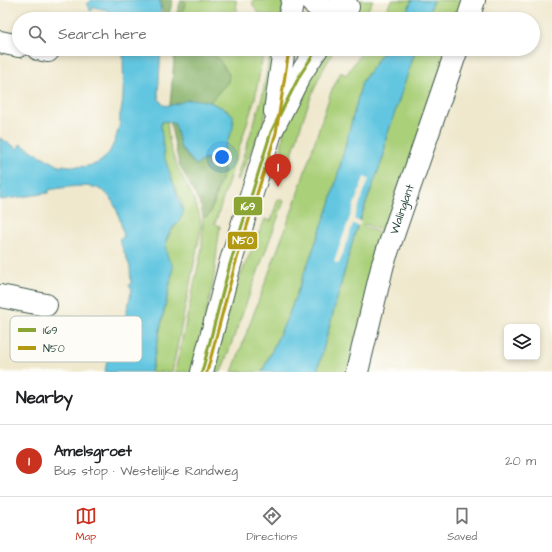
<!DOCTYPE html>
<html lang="en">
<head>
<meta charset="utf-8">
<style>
  :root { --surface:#fff; --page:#f6f6f6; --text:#202124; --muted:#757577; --line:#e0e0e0; --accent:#c8321e }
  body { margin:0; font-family:"Architects Daughter",sans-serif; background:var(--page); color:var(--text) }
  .controls { position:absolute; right:12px; bottom:12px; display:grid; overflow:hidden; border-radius:6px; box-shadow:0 2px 6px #0003 }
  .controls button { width:36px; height:36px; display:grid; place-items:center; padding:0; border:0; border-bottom:1px solid var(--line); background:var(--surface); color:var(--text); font:20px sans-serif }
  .you { position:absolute; left:222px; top:157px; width:14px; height:14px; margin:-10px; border:3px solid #fff; border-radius:50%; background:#1a73e8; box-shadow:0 0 0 6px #1a73e833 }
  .badge { display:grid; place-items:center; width:26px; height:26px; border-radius:50%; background:var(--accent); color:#fff; font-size:13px; font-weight:700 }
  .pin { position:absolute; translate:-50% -33px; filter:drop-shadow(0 1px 2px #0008) }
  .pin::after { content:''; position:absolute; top:21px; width:14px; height:12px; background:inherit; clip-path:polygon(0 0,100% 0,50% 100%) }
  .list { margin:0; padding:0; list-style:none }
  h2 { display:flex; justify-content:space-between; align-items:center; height:52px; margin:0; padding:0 16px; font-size:17px }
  h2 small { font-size:13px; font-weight:400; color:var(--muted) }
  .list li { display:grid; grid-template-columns:26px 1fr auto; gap:12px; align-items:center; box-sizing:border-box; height:72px; padding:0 16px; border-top:1px solid var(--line) }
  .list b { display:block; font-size:15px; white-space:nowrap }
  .list p { margin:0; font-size:13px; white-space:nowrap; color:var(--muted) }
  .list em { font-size:13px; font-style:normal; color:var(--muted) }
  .icon { flex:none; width:22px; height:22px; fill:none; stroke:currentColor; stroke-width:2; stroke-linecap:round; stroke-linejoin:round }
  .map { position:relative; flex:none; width:552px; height:372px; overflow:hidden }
  .search { position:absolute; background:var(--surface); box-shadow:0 2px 6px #0003; left:12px; right:12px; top:12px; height:44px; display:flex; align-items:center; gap:10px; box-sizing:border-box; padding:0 14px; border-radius:22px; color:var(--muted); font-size:15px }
  .sheet { height:124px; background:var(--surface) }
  nav { display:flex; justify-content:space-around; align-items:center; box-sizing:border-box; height:56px; border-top:1px solid var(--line); background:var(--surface); font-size:11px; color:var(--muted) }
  nav a { display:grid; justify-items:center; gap:2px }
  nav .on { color:var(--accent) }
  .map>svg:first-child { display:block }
  .green { fill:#abd07a; stroke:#658657 }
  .forest { fill:#88b26a; stroke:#54784f }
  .water { fill:#62c6e0; stroke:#40828a }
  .pier { fill:#efe8cd }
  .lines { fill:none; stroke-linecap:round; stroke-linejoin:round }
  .street-casing { stroke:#3e574b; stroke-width:24 }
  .secondary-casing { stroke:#3e574b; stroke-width:24 }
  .street { stroke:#fff; stroke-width:22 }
  .secondary { stroke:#fff; stroke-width:22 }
  .bus-1-casing { stroke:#fdfcf7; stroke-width:6 }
  .bus-2-casing { stroke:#fdfcf7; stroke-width:6 }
  .bus-1 { stroke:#8aa533; stroke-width:3 }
  .bus-2 { stroke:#b19a12; stroke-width:3 }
  .labels { text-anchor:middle; stroke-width:3; stroke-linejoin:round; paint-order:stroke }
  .street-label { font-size:12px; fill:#1f3d34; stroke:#fdfcf7 }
  .key { fill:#fdfcf7; stroke:#bac3bc; stroke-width:1 }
  .key-label { font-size:11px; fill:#1f3d34 }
  .line-badge { stroke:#fdfcf7; stroke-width:1.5 }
  .badge-label { font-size:11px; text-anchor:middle; font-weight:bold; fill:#fff }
</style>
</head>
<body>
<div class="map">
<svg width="552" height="372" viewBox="0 0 552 372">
  <rect width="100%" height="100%" fill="#fdfcf7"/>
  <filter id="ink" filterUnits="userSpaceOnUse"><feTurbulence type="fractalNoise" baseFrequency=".025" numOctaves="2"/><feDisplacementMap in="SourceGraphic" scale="8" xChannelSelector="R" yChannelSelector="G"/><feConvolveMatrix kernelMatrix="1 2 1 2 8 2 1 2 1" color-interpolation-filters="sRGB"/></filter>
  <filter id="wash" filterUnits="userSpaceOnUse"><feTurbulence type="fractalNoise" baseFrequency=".012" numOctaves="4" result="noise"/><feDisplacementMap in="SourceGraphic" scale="16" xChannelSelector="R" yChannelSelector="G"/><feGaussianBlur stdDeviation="0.9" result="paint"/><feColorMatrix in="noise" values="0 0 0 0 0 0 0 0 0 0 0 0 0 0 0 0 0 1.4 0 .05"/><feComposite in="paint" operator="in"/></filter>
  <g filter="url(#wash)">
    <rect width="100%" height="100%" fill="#efe8cd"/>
    <g class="green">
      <polygon points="185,0 236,0 237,11 242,19 183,19"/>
      <polygon points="253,0 283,0 282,19 258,13 253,5"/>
      <polygon points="360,0 373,0 363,19 348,19"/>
      <polygon points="391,0 412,0 403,19 383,19"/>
      <polygon points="433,0 467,0 460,19 428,19"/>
      <polygon points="204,49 264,49 255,98 215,224 220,226 213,284 193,372 175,372 202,248 203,216 207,217 214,204 217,190 224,173 223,161 219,157 223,152 234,122 229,111 210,102 216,95"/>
      <polygon points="271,49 277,49 264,122 238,180 236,179 262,98"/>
      <path d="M324,49h6l2,5c-20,32 -30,68 -41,104l-6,-1 -8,24 7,-52z"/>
      <polygon points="364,49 385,49 362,82 330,204 289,314 262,372 232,372 293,208 331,92 341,72 346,75"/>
      <polygon points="416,49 450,49 386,232 364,224 363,226 385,235 376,249 368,276 372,278 350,372 317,372 355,233 384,155 386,139"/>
      <path d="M167,121c1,14 3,29 9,42 9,23 25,41 25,66l-29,143h-21l21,-98 1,-8c-22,-26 8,-35 9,-58 1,-6 -5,-15 -7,-20 -6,-15 -20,-51 -13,-66z"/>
      <polygon points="278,199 284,201 221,372 213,372 232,295 265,219 271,221"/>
    </g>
    <g class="forest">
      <polygon points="160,0 173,0 169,14 166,15 163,14"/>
      <polygon points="181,0 185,0 183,19 175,19"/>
      <polygon points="175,49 204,49 218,58 229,74 228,82 210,102 188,100 179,104 170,105"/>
      <polygon points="170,122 175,124 181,148 192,162 200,163 203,160 219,157 223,161 224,173 217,190 210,214 206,217 203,216 201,206 179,164"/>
    </g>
    <g class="water">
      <polygon points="90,0 160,0 161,19 116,19 107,10 93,7 92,11 89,10 90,7 87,5"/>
      <polygon points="412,0 433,0 428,19 403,19"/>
      <path d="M123,49h38l-3,45 1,5 4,6c8,2 17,-3 25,-5 14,-2 34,5 45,15v13l-10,24 -4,5 -16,3 -7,5 -15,-17 -6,-24 -8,-3 -5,1 -1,4 3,30 19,56c-2,10 -9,13 -14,21 -6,11 -3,24 4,33l-1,8 -21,98h-46l3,-17 7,-12 -3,-2 5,-8 -1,-3 10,-16 6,-25 -3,-4 2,-1 -1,-17 -11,-28 5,-2c-11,-53 -23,-56 -75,-47l-1,3 -48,7v-62l18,11 2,-5 41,23 1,-2c37,6 48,-4 57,-38 2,-4 0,-9 1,-13 5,-12 3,-47 3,-65z"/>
      <polygon points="385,49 416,49 386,139 384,155 355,233 317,372 262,372 289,314 330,204 362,82"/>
    </g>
    <polygon class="pier" points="364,177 369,179 354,219 361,222 359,226 353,224 339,264 334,262"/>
  </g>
  <g filter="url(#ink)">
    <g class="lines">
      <g class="street-casing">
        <g id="street">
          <polyline points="468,19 474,0"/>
          <polyline points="0,42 19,46"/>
          <polyline points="38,49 48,51"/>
          <polyline points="0,296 46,305"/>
          <path id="s1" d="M357,372l26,-108 74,-215"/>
        </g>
      </g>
      <g class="secondary-casing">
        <g id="secondary">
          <path d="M310,0c10,12 24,11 38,7"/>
          <polyline points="289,19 293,0"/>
          <polyline points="275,111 284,49"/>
          <polyline points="202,372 230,264 271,132 300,75 317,49"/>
        </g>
      </g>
      <use href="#street" class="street"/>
      <use href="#secondary" class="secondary"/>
      <g class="bus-1-casing">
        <polyline id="bus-1" points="202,372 230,264 271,132 300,75 317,49"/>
      </g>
      <g class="bus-2-casing">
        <polyline id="bus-2" points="207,372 235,265 276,133 289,50"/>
      </g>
      <use href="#bus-1" class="bus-1"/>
      <use href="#bus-2" class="bus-2"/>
    </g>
  </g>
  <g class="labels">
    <g class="street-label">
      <text dy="4" stroke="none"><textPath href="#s1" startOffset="169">Walinglant</textPath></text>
    </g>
  </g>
  <rect x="10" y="316" width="132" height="46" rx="6" class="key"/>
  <rect x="18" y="328" width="18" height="4" fill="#8aa533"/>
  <rect x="18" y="346" width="18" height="4" fill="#b19a12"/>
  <g class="key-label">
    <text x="43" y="334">169</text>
    <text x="43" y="352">N50</text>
  </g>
  <g class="line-badge">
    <rect x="233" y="196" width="30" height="20" rx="4" fill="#8aa533"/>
    <rect x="227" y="231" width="31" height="19" rx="4" fill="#b19a12"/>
  </g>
  <g class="badge-label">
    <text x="248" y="210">169</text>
    <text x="243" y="244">N50</text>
  </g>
</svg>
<div class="controls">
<button><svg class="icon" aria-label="layers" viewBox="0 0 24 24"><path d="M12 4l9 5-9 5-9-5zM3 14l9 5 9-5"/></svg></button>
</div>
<div class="you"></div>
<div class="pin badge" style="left:278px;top:187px">1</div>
<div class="search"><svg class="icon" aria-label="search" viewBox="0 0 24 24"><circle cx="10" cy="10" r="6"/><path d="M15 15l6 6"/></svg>Search here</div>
</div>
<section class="sheet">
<h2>Nearby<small></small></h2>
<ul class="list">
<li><span class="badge">1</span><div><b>Amelsgroet</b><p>Bus stop · Westelijke Randweg</p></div><em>20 m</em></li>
</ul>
</section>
<nav>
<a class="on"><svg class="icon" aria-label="map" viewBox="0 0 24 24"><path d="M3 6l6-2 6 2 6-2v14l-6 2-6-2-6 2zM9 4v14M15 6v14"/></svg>Map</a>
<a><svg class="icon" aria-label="directions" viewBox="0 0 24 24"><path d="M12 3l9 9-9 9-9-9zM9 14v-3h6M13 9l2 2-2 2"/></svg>Directions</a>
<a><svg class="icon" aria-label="saved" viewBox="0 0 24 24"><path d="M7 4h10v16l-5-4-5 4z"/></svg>Saved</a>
</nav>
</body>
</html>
